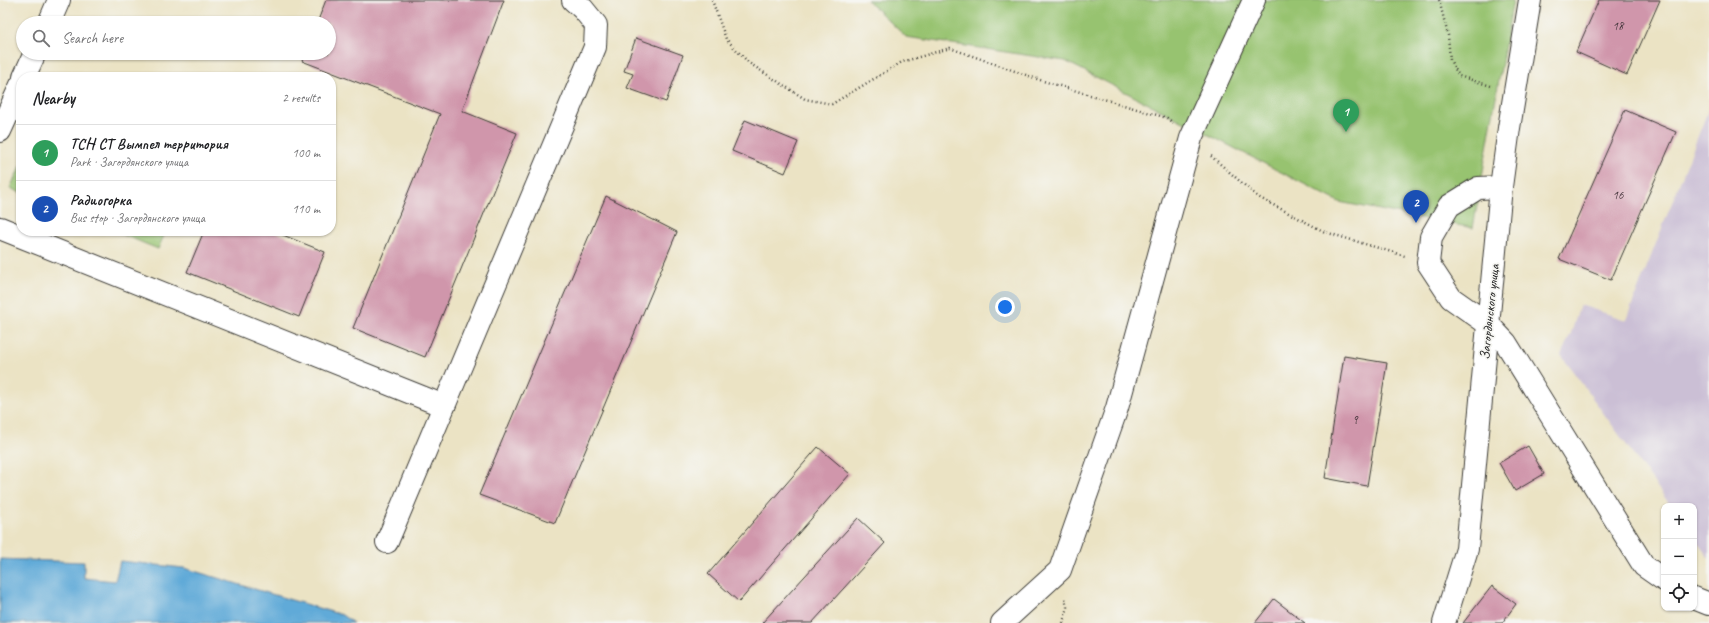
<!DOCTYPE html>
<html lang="en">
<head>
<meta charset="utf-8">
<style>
  :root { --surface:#fff; --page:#f2f2f2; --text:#202124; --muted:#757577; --line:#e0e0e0; --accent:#7c3aed }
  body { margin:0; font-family:Caveat,sans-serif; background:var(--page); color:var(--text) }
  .controls { position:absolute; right:12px; bottom:12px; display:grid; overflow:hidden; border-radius:8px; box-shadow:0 1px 3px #0004 }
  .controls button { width:36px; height:36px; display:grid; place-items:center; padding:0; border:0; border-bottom:1px solid var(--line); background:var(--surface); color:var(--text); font:20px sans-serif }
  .you { position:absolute; left:1005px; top:307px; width:14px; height:14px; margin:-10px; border:3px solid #fff; border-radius:50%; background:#1a73e8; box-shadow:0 0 0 6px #1a73e833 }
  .badge { display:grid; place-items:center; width:26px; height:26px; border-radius:50%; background:var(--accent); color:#fff; font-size:13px; font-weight:700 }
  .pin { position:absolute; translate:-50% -33px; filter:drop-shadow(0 1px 2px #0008) }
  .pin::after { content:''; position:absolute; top:21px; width:14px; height:12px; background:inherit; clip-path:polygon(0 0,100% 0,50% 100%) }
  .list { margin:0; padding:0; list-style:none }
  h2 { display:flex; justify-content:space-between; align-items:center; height:52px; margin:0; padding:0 16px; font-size:17px }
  h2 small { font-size:13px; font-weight:400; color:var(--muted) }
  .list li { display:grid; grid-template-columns:26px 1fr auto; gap:12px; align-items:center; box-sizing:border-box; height:56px; padding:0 16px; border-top:1px solid var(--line) }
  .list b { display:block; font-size:15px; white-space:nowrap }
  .list p { margin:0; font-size:13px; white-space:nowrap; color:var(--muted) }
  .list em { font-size:13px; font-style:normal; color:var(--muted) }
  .icon { flex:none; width:22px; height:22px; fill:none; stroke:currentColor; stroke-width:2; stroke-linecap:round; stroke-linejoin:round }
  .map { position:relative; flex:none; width:1709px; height:623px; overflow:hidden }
  .search { position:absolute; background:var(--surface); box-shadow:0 1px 3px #0004; left:16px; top:16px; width:320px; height:44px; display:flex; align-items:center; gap:10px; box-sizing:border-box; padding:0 14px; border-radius:22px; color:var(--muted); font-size:15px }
  .panel { position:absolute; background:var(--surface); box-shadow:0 1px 3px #0004; left:16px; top:72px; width:320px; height:164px; border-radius:16px }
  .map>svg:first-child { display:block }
  .industrial { fill:#cbbfd5 }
  .green { fill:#97c370; stroke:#5a7046 }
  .water { fill:#60aad8; stroke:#3e637a }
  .building { fill:#d096ab }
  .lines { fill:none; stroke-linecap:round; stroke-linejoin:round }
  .minor-casing { stroke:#3b3a35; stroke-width:24 }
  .path { stroke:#3b3a35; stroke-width:2.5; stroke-dasharray:1 3; stroke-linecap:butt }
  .minor { stroke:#fff; stroke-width:22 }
  .labels { text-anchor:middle; stroke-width:3.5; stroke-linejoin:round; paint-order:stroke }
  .number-label { font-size:12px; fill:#493a40 }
  .street-label { font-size:14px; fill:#1c1c1c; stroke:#f6f6f2 }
</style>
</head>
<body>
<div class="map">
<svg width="1709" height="623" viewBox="0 0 1709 623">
  <rect width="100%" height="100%" fill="#f6f6f2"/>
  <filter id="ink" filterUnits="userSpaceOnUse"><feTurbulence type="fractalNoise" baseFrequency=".025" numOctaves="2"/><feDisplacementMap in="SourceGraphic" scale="8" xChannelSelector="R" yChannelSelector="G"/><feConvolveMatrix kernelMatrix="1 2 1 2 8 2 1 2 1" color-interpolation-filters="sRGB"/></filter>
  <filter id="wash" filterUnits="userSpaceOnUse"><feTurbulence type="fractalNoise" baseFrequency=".012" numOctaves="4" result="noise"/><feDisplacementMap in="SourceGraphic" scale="16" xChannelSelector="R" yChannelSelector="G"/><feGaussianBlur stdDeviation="0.9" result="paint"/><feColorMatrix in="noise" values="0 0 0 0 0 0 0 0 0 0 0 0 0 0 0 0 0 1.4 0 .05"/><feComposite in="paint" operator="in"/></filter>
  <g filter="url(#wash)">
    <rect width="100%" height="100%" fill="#ebe3c4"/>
    <polygon class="industrial" points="1709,108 1709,558 1694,538 1694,506 1671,506 1561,355 1571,333 1580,305 1626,320"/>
    <g class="green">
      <polygon points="867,0 1513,0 1473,228 1339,202 1065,61 906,37"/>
      <polygon points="21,165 21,193 10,188"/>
      <polygon points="114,231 166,231 158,249"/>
    </g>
    <polygon class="water" points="0,559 84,562 84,578 115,581 120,561 184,568 342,615 353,623 0,623"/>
    <g id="blocks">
      <g class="building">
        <polygon points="326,0 504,0 462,111 517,133 425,357 353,328 440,114 302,61 306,53 329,53 329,23 317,23"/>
        <polygon points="1599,0 1660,0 1627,75 1576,52"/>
        <polygon points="636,38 683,55 666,102 627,88 633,74 624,71"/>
        <polygon points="1625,110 1676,132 1611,280 1559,259"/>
        <polygon points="745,120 798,142 785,173 732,151"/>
        <polygon points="606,196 677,232 555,523 479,495"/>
        <polygon points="204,231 273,231 325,252 299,317 187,272"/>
        <polygon points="1344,356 1387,363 1367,486 1325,478"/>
        <polygon points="1528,446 1544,474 1515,491 1499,463"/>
        <polygon points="818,447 850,474 739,602 708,574"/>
        <polygon points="858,518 885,543 812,623 762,623"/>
        <polygon points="1492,586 1516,604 1502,623 1463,623"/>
        <polygon points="1274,599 1305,623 1255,623"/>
      </g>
    </g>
  </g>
  <g filter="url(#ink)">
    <use href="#blocks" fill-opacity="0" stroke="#3b3a35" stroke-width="1"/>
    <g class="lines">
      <g class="minor-casing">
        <g id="minor">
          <polyline points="49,23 59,0"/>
          <polyline points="24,77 35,53"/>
          <polyline points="0,131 21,85"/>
          <polyline points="1501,187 1478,188 1449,206 1431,237 1428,263 1451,298 1488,324 1506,343 1644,566 1664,580"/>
          <polyline points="0,228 444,406"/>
          <polyline points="387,542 595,47 596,25 583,9 573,0"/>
          <polyline points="1694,598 1709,604"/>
          <polyline points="1002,623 1060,570 1117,408 1191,138 1254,0"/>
          <polyline points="1444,623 1467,549 1501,187 1509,128 1530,0"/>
        </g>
      </g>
      <g class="path">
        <polyline points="712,0 726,39 749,63 805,99 832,104 902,62 950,48 1040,80 1167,118 1173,123"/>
        <polyline points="1439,0 1448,35 1450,60 1459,76 1491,86"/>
        <polyline points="1211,156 1258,197 1325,232 1405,256"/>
        <polyline points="1063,623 1067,607 1065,598"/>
      </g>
      <use href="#minor" class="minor"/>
    </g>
  </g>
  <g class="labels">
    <g class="number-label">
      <text x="1618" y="30">18</text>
      <text x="1618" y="199">16</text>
      <text x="1355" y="424">9</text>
    </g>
    <g class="street-label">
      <text transform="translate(1489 312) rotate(-84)" y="5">Загордянского улица</text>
    </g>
  </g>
</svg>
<div class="controls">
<button>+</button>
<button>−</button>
<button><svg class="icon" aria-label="locate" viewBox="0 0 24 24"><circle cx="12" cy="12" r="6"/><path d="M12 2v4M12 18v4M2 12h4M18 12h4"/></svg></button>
</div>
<div class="you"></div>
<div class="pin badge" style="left:1346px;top:132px;background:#2e9e5b">1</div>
<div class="pin badge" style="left:1416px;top:223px;background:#1a4fb4">2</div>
<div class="search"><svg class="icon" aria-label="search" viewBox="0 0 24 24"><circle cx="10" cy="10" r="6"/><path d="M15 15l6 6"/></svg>Search here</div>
<section class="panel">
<h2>Nearby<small>2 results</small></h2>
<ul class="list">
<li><span class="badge" style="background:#2e9e5b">1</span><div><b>ТСН СТ Вымпел территория</b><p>Park · Загордянского улица</p></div><em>100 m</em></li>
<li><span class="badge" style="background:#1a4fb4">2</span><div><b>Радиогорка</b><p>Bus stop · Загордянского улица</p></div><em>110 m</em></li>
</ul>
</section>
</div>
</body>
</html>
